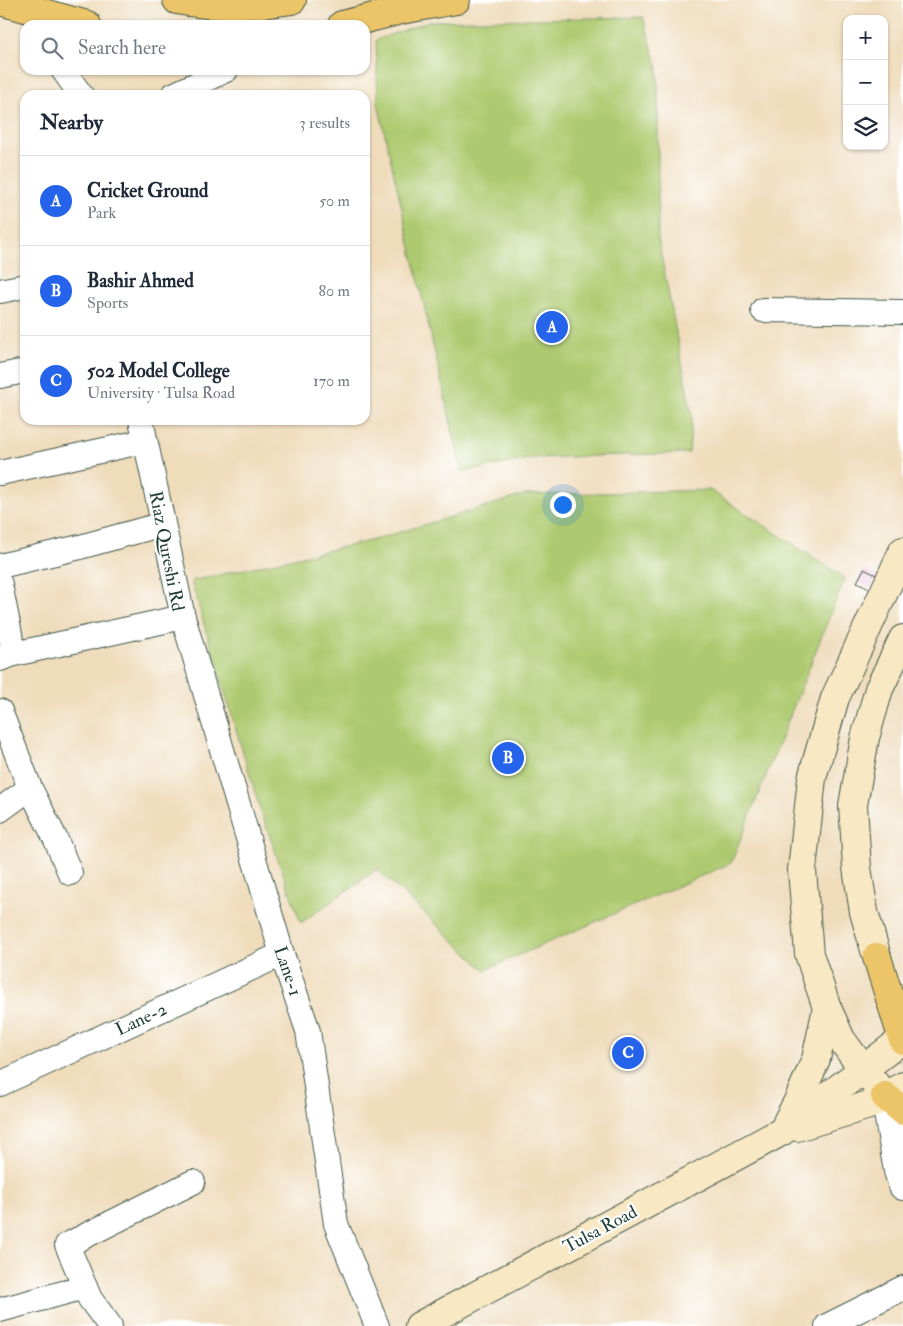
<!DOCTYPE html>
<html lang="en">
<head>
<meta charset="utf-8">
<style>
  :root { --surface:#fff; --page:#f2f2f3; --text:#1f2937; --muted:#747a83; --line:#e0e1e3; --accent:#2563eb }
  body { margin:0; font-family:"IM FELL Double Pica",serif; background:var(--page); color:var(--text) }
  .controls { position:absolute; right:15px; top:15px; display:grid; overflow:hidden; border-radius:10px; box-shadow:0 1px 4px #0004 }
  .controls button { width:45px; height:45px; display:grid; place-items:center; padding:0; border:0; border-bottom:1px solid var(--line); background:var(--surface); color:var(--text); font:25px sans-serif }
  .you { position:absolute; left:562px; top:504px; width:18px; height:18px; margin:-12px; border:4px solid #fff; border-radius:50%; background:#1a73e8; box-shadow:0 0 0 8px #1a73e833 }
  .badge { display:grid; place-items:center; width:32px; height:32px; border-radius:50%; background:var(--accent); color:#fff; font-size:16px; font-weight:700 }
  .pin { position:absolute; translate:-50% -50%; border:2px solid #fff; box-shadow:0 1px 5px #0006 }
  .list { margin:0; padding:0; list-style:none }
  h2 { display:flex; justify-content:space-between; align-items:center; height:65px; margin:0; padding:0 20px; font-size:21px }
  h2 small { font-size:16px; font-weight:400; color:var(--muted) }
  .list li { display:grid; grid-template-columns:32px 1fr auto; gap:15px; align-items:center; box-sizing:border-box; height:90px; padding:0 20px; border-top:1px solid var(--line) }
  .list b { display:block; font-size:19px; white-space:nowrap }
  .list p { margin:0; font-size:16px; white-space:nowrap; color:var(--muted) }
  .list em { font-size:16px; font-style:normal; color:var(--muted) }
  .icon { flex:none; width:28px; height:28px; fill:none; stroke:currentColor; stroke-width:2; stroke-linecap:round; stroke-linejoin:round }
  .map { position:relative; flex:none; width:903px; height:1326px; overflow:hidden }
  .search { position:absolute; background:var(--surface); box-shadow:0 1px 4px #0004; left:20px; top:20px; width:350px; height:55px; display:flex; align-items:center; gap:12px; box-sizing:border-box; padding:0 18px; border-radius:15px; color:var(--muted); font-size:19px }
  .panel { position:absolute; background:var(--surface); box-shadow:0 1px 4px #0004; left:20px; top:90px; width:350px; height:335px; border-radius:15px }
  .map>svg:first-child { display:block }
  .green { fill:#aeca70; stroke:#668452 }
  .building { fill:#e197c5 }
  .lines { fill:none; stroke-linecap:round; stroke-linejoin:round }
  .minor-casing { stroke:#3e5548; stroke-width:26 }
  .tertiary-casing { stroke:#3e5548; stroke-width:30 }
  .secondary-casing { stroke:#3e5548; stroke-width:30 }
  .primary-casing { stroke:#3e5548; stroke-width:30 }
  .minor { stroke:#fff; stroke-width:24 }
  .tertiary { stroke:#fff; stroke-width:28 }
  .secondary { stroke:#f8e8c3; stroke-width:28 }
  .primary { stroke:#edc569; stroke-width:28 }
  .labels { text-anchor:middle; stroke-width:4.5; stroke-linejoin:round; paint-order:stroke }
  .street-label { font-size:18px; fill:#1f3d34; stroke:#fff }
</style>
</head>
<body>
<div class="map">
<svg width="903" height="1326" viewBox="0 0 903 1326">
  <rect width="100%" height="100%" fill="#fff"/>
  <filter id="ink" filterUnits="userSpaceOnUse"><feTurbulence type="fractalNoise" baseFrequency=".02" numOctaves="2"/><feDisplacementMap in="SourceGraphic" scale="10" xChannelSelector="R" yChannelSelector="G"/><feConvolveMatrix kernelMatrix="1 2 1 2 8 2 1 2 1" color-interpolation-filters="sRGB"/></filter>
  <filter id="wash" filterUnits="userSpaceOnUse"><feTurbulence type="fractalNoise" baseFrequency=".0096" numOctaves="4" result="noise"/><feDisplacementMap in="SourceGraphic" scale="20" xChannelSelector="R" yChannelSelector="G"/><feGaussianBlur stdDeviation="1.12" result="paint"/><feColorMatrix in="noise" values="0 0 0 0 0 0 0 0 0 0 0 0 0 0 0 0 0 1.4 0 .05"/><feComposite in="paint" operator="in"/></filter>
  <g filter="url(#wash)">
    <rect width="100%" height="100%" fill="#efdcbb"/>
    <g class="green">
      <polygon points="643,17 658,69 658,239 692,415 689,453 534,458 462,472 378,104 376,40 429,21"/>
      <polygon points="710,490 845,578 731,863 485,970 377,869 301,923 262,815 191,581 370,541 524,495"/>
    </g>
    <g id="blocks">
      <polygon class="building" points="864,569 878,576 871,589 857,582"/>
    </g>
  </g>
  <g filter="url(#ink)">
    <use href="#blocks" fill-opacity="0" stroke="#3e5548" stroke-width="1"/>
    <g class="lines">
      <g class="minor-casing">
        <g id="minor">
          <polyline points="63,70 81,95"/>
          <polyline points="173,95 226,70"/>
          <polyline points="0,291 25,286"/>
          <polyline points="763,310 903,312"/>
          <polyline points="0,376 25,371"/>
          <polyline points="0,473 145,441"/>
          <polyline points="0,566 80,547 163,524"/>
          <polyline points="0,584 14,654"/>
          <polyline points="183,617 282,954 308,1031 336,1224 377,1326"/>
          <polyline points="0,659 14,654 183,617 141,420"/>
          <polyline points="0,711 30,788 56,840 70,873"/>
          <polyline points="0,810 30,788"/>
          <polyline points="0,1084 282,954"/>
          <polyline points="0,1310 85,1287"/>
          <polyline points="110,1326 90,1299 67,1245 193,1182"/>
          <polyline points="827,1326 903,1288"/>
        </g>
      </g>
      <g class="tertiary-casing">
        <polyline id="tertiary" points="885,1096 898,1171 903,1186"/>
      </g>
      <g class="secondary-casing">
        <g id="secondary">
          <polyline points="877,957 864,912 857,868 853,805 865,738 879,689 903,639"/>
          <polyline points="885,1096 863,1069 841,1039 827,1008 809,954 802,870 812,778 835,698 903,551"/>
          <polyline points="787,1122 798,1101 816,1059 827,1008"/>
          <polyline points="797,1127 869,1105 903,1086"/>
          <polyline points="419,1326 781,1132 903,1039"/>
        </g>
      </g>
      <g class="primary-casing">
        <g id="primary">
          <path d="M177,0c37,7 78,6 115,0"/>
          <polyline points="0,1 87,25"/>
          <polyline points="342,25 401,10 456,0"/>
          <polyline points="877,957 903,1040"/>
          <polyline points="885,1096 903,1111"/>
        </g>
      </g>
      <use href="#minor" class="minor"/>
      <use href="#tertiary" class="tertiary"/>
      <use href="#secondary" class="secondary"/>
      <use href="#primary" class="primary"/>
    </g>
  </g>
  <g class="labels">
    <g class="street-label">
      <text transform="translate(167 551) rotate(79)" y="6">Riaz Qureshi Rd</text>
      <text transform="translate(288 971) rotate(71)" y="6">Lane-1</text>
      <text transform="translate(141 1019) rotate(-25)" y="6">Lane-2</text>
      <text transform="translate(600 1229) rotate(-28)" y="6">Tulsa Road</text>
    </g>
  </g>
</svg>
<div class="controls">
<button>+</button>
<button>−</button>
<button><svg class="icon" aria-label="layers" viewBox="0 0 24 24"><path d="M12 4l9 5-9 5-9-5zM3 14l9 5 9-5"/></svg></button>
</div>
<div class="you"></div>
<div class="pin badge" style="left:552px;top:327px">A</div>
<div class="pin badge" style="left:508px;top:758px">B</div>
<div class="pin badge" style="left:628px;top:1053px">C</div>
<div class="search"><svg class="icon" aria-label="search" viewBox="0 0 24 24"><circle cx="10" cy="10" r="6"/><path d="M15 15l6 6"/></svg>Search here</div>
<section class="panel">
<h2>Nearby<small>3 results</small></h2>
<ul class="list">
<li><span class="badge">A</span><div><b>Cricket Ground</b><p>Park</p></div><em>50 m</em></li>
<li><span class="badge">B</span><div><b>Bashir Ahmed</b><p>Sports</p></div><em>80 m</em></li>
<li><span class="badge">C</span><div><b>502 Model College</b><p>University · Tulsa Road</p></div><em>170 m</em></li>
</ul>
</section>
</div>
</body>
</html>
